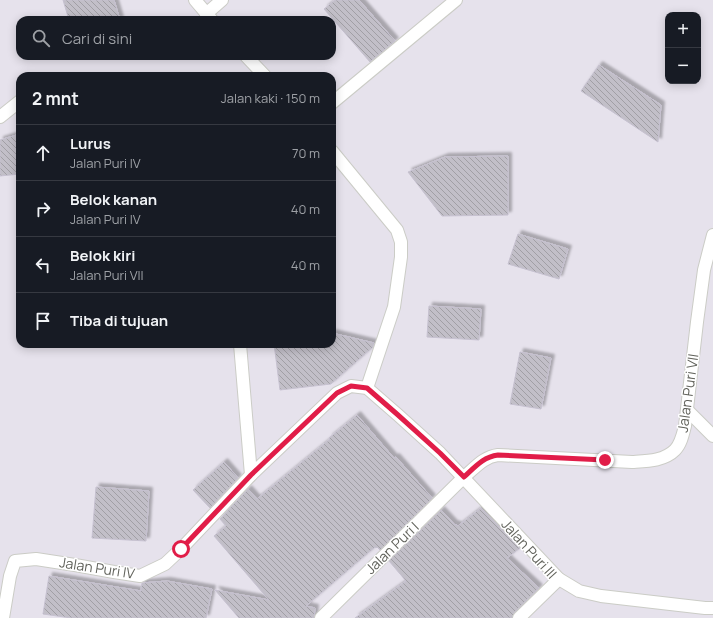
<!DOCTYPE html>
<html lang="id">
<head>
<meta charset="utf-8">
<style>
  :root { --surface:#171b24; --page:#242831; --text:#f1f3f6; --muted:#9ea1a6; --line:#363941 }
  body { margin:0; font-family:Manrope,sans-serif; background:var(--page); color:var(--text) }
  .controls { position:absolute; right:12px; top:12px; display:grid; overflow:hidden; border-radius:8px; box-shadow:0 2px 10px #0003 }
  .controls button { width:36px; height:36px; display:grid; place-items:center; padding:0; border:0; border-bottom:1px solid var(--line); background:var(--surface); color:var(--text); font:20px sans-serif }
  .stop { position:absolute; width:12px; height:12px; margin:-9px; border:3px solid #e11d48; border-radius:50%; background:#fff }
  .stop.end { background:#e11d48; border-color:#fff; box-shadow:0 1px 4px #0008 }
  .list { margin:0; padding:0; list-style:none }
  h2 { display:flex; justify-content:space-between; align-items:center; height:52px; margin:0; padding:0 16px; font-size:17px }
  h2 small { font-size:13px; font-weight:400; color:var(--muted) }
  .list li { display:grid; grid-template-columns:26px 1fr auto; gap:12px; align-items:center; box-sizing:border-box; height:56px; padding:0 16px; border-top:1px solid var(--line) }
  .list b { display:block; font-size:15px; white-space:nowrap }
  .list p { margin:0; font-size:13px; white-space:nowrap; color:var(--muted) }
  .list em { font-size:13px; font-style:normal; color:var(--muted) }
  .icon { flex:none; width:22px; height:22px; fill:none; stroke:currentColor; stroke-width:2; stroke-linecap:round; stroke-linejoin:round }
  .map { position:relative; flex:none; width:713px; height:618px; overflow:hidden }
  .search { position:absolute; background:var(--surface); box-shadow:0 2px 10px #0003; left:16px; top:16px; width:320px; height:44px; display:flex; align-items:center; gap:10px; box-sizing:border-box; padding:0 14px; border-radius:12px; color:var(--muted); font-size:15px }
  .panel { position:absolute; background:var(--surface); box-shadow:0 2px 10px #0003; left:16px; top:72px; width:320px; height:276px; border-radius:12px }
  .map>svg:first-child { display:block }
  .building { fill:url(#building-back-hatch); stroke:#c6c1d0; filter:url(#shadow) }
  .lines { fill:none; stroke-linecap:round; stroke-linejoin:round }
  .lane-casing { stroke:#cbccc6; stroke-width:14 }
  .street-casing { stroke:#cbccc6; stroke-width:14 }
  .lane { stroke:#fff; stroke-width:12 }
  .street { stroke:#fff; stroke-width:12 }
  .route { stroke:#e11d48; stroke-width:5 }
  .labels { text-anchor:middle; stroke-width:3; stroke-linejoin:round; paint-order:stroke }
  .street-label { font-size:14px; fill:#61625b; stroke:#fff }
</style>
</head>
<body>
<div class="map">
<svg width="713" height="618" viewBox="0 0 713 618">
  <defs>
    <pattern id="building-back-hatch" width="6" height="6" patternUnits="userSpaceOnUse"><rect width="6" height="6" fill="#c2bfc8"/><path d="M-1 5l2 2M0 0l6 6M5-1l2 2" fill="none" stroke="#a19fa5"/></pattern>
    <filter id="shadow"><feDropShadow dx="3.5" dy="-3.5" stdDeviation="1" flood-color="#0004"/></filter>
  </defs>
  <rect width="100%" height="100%" fill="#e6e2ec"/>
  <g class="building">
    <polygon points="63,0 114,0 120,20 69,20"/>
    <polygon points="335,0 359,0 395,41 370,62 324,9"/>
    <polygon points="599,65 661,105 658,142 581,91"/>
    <polygon points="20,134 20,174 0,176 0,140"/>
    <polygon points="508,156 508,215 442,216 408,172 445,157"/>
    <polygon points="518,234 568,249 559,279 508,264"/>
    <polygon points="429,306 481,309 479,340 427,337"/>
    <polygon points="332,333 374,343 373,347 331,384 280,390 274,344 332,344"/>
    <polygon points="520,352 551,358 541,409 510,404"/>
    <polygon points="357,415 394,458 396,457 432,498 380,550 377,547 376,548 375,547 306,606 315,608 314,618 239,618 215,590 269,600 214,536 226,526 220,519 248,489 257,499 330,439 329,438"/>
    <polygon points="224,462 238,478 210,508 193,490"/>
    <polygon points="96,487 149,491 146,541 92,538"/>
    <polygon points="481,508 520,548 507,558 539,588 514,613 512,618 355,618 406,581 389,561 441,510 455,525 456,524 458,526"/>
    <polygon points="49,576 141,591 142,583 167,581 212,589 206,618 71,618 43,614"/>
  </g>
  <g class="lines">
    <g class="lane-casing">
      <g id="lane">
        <polyline points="206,14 222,0"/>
        <polyline points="0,117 20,101"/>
      </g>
    </g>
    <g class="street-casing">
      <g id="street">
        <polyline points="195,0 212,20"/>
        <polyline points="246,56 265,76"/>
        <polyline points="332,103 456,0"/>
        <polyline points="332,151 397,230 401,242 401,257 394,307 367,388"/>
        <polyline points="240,344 251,475"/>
        <polyline points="688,411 713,436"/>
        <polyline points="559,579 579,591 601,596 705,608 713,608"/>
        <polyline points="3,618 10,576 15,561 36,559 75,565 114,572 140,576 165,564 181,549 251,475 337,393 351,386 367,388 398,415 440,453 559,579 519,618"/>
        <path d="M321,618l143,-141c11,-9 19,-20 34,-22l134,7c15,-1 32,-1 43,-12 6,-6 8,-16 10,-24l12,-104 7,-52 9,-35"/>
      </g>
    </g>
    <use href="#lane" class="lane"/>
    <use href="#street" class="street"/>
  </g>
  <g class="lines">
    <path class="route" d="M181,549l70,-74 86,-82 14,-7 16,2 31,27 42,38 24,24c11,-10 19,-20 34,-22l107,5"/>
  </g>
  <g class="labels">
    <g class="street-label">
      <text transform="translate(688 393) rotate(-82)" y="5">Jalan Puri VII</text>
      <text transform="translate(392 548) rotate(-44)" y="5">Jalan Puri I</text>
      <text transform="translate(529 549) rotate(48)" y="5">Jalan Puri III</text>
      <text transform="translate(97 568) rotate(9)" y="5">Jalan Puri IV</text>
    </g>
  </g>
</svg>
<div class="controls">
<button>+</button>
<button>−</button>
</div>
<div class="stop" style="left:181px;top:549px"></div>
<div class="stop end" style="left:605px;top:460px"></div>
<div class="search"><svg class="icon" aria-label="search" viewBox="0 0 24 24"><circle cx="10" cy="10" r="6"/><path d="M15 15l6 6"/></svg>Cari di sini</div>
<section class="panel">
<h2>2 mnt<small>Jalan kaki · 150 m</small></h2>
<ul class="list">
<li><svg class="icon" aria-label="ahead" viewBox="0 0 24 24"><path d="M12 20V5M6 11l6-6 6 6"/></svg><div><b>Lurus</b><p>Jalan Puri IV</p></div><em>70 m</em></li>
<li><svg class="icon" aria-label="right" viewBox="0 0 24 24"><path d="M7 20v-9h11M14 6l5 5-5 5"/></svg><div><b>Belok kanan</b><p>Jalan Puri IV</p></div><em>40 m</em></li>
<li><svg class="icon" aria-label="left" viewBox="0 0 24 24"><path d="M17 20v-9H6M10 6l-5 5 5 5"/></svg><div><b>Belok kiri</b><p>Jalan Puri VII</p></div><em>40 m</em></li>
<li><svg class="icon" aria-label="arrive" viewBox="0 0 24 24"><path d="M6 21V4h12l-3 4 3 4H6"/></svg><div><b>Tiba di tujuan</b></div></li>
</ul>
</section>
</div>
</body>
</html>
